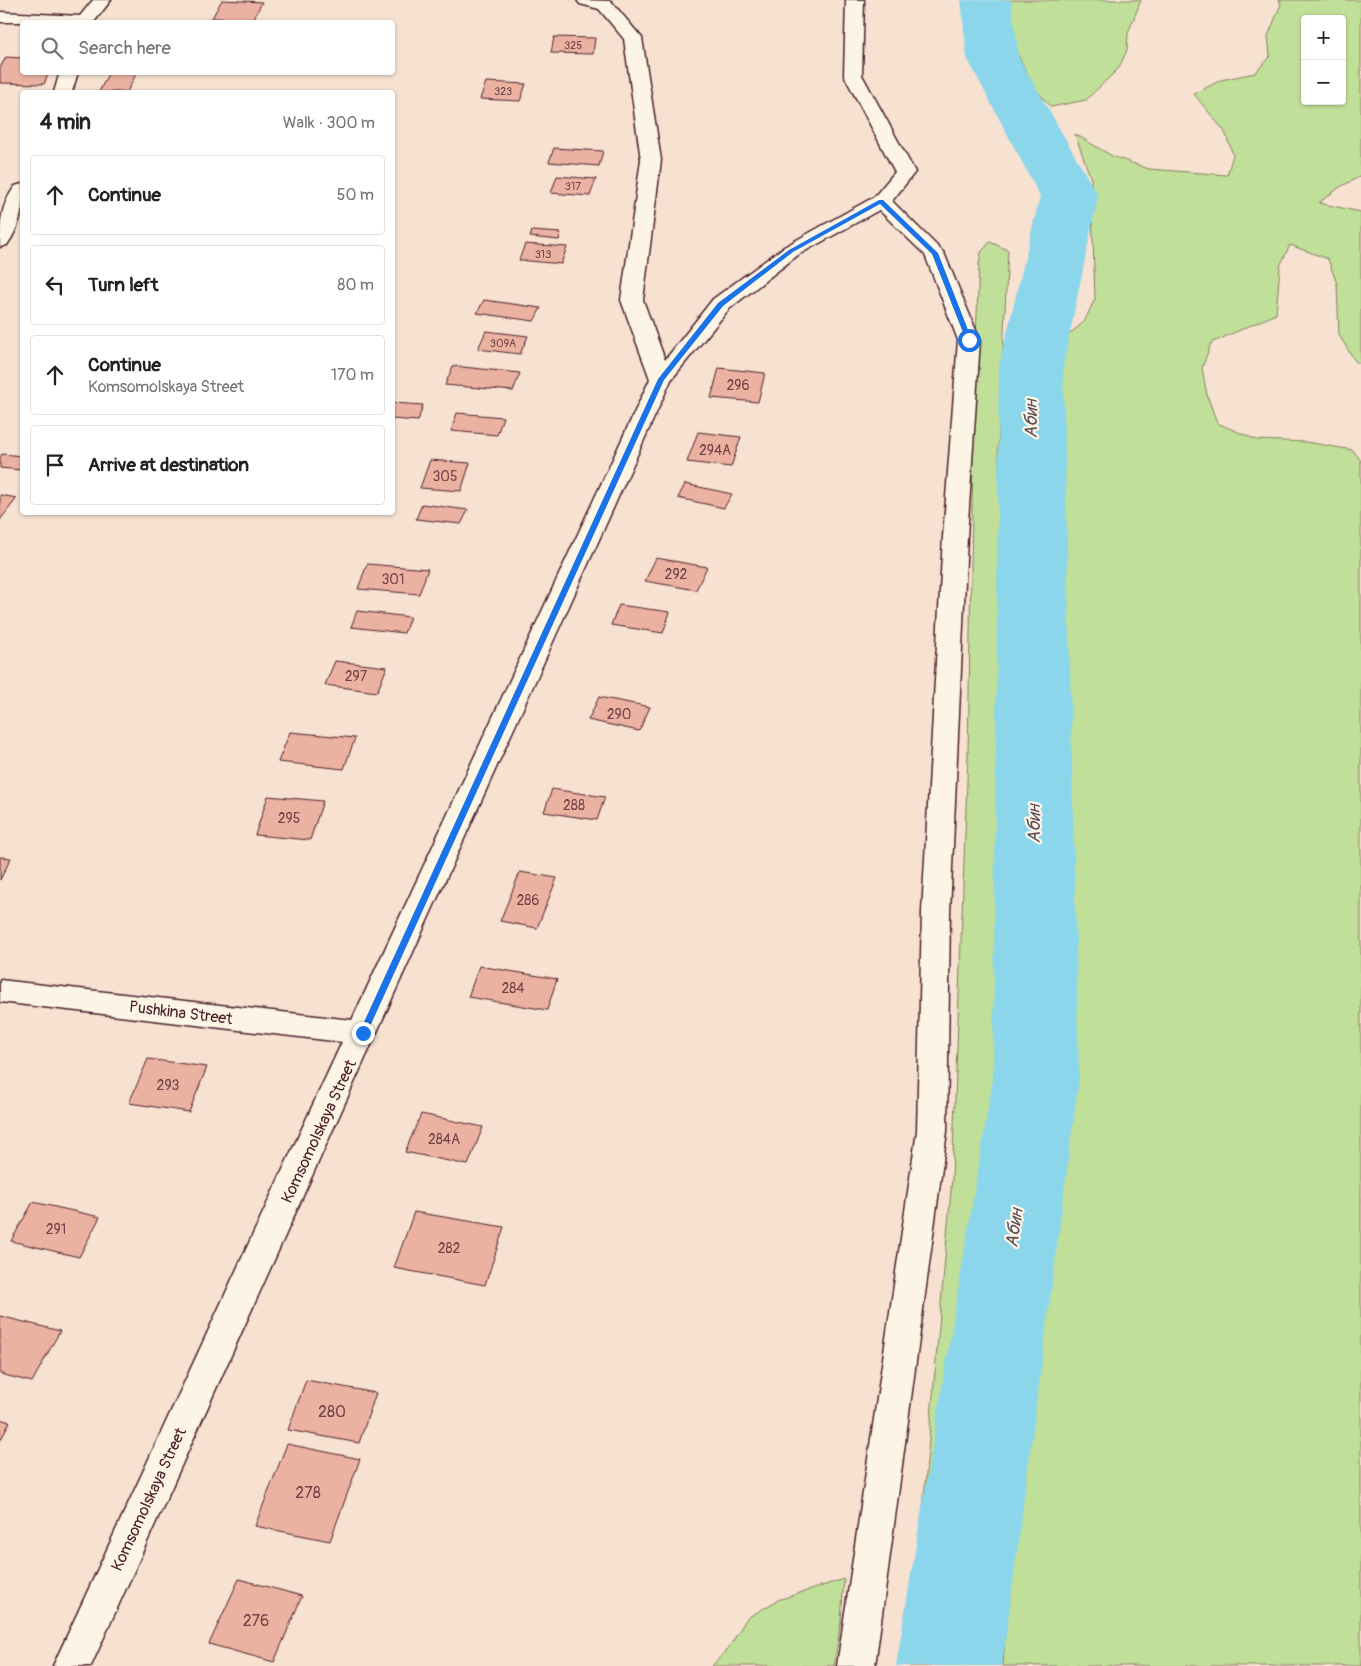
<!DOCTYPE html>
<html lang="en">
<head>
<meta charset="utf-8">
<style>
  :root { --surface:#fff; --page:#f6f6f6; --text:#222; --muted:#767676; --line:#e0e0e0 }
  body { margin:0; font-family:Pangolin,sans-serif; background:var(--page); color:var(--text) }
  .controls { position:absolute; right:15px; top:15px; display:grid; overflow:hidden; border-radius:5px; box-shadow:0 1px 4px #0004 }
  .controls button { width:45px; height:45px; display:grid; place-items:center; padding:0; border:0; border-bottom:1px solid var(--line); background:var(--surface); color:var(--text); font:25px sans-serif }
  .stop { position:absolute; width:15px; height:15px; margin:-11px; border:4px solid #1a73e8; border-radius:50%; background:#fff }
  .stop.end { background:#1a73e8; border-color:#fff; box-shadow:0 1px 5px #0008 }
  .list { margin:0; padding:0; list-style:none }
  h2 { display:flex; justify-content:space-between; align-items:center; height:65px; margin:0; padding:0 20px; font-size:21px }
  h2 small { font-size:16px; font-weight:400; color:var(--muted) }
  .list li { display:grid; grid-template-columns:32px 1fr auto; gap:15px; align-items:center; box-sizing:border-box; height:80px; margin:0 10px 10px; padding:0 10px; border:1px solid var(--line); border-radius:5px }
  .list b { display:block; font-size:19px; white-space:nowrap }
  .list p { margin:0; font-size:16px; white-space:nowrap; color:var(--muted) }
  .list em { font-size:16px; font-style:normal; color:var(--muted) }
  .icon { flex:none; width:28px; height:28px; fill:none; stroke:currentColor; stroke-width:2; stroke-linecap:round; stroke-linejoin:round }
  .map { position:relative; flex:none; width:1361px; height:1666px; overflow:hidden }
  .search { position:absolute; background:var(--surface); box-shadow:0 1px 4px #0004; left:20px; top:20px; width:375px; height:55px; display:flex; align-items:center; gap:12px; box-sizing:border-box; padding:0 18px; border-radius:5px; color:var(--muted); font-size:19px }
  .panel { position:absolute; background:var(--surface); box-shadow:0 1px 4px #0004; left:20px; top:90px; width:375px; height:425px; border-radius:5px }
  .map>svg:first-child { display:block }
  .green { fill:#c0df98; stroke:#857f62; fill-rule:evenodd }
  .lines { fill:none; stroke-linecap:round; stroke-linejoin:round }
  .river { fill:#8bd6eb; fill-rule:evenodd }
  .building { fill:#ebb2a2; stroke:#4a1f2b }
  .minor-casing { stroke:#4a1f2b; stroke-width:3 }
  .minor { fill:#fcf5e5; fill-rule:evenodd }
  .route { fill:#1a73e8 }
  .labels { text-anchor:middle; stroke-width:4.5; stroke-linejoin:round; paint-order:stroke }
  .far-number-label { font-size:11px; fill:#724449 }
  .number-label { font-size:14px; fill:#724449 }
  .street-label { font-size:16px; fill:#4a1f2b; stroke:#fcf5e5 }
  .near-number-label { font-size:16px; fill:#724449 }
  .water-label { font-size:18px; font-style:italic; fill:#5a4d5b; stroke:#fcf5e5 }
</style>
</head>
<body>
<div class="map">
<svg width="1361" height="1666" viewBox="0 0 1361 1666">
  <rect width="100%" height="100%" fill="#f7e1d1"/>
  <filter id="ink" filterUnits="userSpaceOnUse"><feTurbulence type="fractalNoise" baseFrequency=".02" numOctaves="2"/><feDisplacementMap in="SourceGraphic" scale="10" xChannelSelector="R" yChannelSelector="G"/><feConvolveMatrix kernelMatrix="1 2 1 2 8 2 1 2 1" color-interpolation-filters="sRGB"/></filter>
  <g filter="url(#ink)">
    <g class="green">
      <polygon points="1002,0 1141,0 1128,33 1127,50 1119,68 1086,100 1051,107 1035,89 1005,29"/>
      <path d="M1279,0h82v176l-21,11 -21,16 42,9v152l-6,-3 -16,-26 -2,-51 -9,-25 -38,-14 -10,21 -4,48 -65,29 -9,25 5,27 10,28 40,17 49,2 47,8 8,11v1205h-358l48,-722 7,-601 26,-21 11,-23 -4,-120 -16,-45 37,22 37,13 78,6 6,-20 -8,-23 -31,-38 27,-14 34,-7 15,-17 -2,-20 13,-32zM1305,19h37v82h-37z"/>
      <polygon points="990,242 1008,250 998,451 1009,618 1001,1063 939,1551 932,1666 909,1666 952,1179 968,755 974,388 979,264 981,252"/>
      <polygon points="844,1579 841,1621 834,1666 712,1666 729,1647 747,1618 778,1600"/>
    </g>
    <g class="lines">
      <polygon class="river" points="961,0 1011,0 1019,58 1098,196 1063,366 1079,1078 1002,1666 896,1666 993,1078 999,366 1040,196 967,58"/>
    </g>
    <g class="building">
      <polygon points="222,0 262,2 253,20 212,18"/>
      <polygon points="554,37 595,38 593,54 551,53"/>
      <polygon points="6,57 22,58 22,72 49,72 44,84 0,83 0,68"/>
      <polygon points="109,72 137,72 127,92 99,92"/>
      <polygon points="486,82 526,84 520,101 480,99"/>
      <polygon points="554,148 603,151 599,166 549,162"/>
      <polygon points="557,176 596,179 590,196 551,193"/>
      <polygon points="532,231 561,233 559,240 530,237"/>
      <polygon points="525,244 567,247 561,264 519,260"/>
      <polygon points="484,300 541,308 534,321 477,313"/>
      <polygon points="486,331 528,336 520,354 478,349"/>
      <polygon points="453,366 520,373 513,391 445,385"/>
      <polygon points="719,368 765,373 758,402 711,398"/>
      <polygon points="392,403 423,405 418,421 392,419"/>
      <polygon points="457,413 503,417 497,435 451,431"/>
      <polygon points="698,432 741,437 731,467 687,462"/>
      <polygon points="2,454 22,456 22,470 0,468 0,458"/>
      <polygon points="430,460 470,463 461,491 420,488"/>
      <polygon points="685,484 732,494 724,508 678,498"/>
      <polygon points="0,495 17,498 0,520"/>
      <polygon points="422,504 468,510 461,524 416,519"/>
      <polygon points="656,558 707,567 696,590 645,581"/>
      <polygon points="367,564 428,569 419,594 358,589"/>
      <polygon points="619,605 670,612 663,633 611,625"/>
      <polygon points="357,611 410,617 404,633 351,627"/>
      <polygon points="335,661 387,667 377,692 325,685"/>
      <polygon points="599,697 650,707 639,731 588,720"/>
      <polygon points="290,732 355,738 344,769 278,762"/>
      <polygon points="552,789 605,797 597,820 544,812"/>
      <polygon points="268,796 323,801 310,840 255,835"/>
      <polygon points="0,857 11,858 0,880"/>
      <polygon points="520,872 557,878 537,928 500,921"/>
      <polygon points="479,966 557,979 547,1010 468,997"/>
      <polygon points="148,1059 207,1067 189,1112 129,1103"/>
      <polygon points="421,1114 483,1127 468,1165 405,1152"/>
      <polygon points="33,1202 100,1217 79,1257 11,1241"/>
      <polygon points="414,1212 504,1227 485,1285 394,1268"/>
      <polygon points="0,1316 60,1331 32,1382 0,1374"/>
      <polygon points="306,1380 376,1393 359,1443 288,1430"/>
      <polygon points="0,1419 10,1422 0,1441"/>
      <polygon points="287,1444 360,1459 330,1541 255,1526"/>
      <polygon points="239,1579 302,1596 274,1662 209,1644"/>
    </g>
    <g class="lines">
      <g class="minor-casing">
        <g id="minor">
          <polygon points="93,0 111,0 94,22 0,22 0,12 80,16"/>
          <polygon points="577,0 611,1 642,38 661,160 643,300 665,360 713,299 784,247 874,197 895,172 844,75 846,0 864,0 862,75 915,172 892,201 944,253 980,340 967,537 950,912 947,1131 875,1666 837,1666 917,1131 922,912 943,537 958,340 925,255 879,210 798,255 729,309 671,380 91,1666 53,1666 342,1042 0,1002 0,980 352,1020 650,379 621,300 641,160 624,39 599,9 580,4"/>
          <polygon points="60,72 78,72 72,92 54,92"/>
          <path d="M22,184c3,21 -2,43 -15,61l-7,2c0,-24 0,-40 15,-61z"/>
        </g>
      </g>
      <use href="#minor" class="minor"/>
    </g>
  </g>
  <polygon class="route" points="879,200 883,200 938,253 972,340 969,342 966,340 932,254 880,204 793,252 723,306 664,380 367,1033 363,1036 360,1035 359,1033 658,379 718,303 789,250"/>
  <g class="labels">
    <g class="far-number-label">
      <text x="573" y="49">325</text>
      <text x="503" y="95">323</text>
      <text x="573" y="190">317</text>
      <text x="543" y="258">313</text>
      <text x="503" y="347">309А</text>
    </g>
    <g class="number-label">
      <text x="738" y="390">296</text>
      <text x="715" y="455">294А</text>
      <text x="445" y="481">305</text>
      <text x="676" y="579">292</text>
      <text x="393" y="584">301</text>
      <text x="356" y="681">297</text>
      <text x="619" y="719">290</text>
      <text x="574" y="810">288</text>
      <text x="289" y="823">295</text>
      <text x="528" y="905">286</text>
      <text x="513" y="993">284</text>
      <text x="168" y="1090">293</text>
      <text x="444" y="1144">284А</text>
      <text x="56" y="1234">291</text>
      <text x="449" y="1253">282</text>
    </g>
    <g class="street-label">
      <text transform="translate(181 1012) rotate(7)" y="6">Pushkina Street</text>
      <text transform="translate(318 1131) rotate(-65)" y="6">Komsomolskaya Street</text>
      <text transform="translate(148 1499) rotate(-65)" y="6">Komsomolskaya Street</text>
    </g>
    <g class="near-number-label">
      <text x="332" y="1417">280</text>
      <text x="308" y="1498">278</text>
      <text x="256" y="1626">276</text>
    </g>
    <g class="water-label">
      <text transform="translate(1031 419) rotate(-90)" y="6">Абин</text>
      <text transform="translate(1034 824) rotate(-90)" y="6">Абин</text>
      <text transform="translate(1014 1228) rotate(-82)" y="6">Абин</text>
    </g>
  </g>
</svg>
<div class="controls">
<button>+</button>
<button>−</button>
</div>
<div class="stop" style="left:969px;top:340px"></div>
<div class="stop end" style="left:363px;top:1033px"></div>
<div class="search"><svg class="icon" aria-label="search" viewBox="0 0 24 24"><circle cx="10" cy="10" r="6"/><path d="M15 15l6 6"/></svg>Search here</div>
<section class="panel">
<h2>4 min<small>Walk · 300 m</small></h2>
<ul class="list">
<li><svg class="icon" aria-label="ahead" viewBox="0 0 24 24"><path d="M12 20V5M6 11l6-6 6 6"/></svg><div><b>Continue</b></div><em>50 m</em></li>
<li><svg class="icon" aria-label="left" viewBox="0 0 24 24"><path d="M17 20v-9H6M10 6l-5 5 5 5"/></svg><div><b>Turn left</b></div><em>80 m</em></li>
<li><svg class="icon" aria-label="ahead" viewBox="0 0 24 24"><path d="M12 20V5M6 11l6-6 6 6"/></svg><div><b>Continue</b><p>Komsomolskaya Street</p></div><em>170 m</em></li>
<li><svg class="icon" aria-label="arrive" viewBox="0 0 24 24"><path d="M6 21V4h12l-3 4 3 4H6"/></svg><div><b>Arrive at destination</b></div></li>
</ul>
</section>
</div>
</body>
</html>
